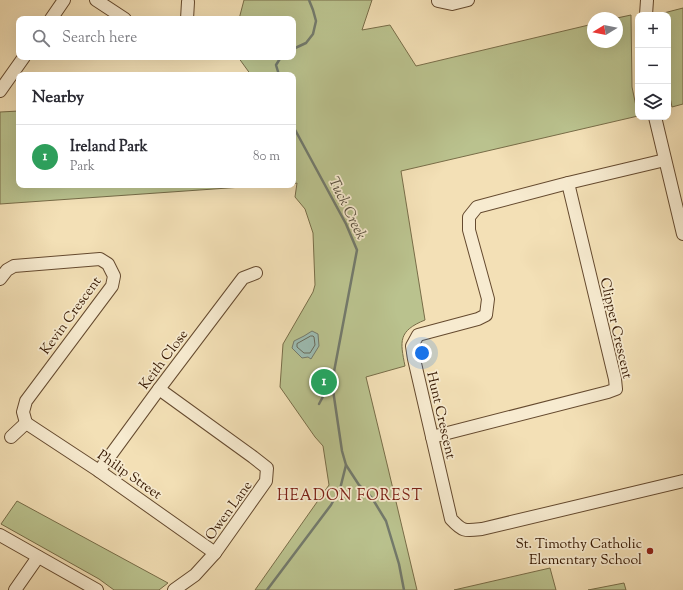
<!DOCTYPE html>
<html lang="en">
<head>
<meta charset="utf-8">
<style>
  :root { --surface:#fff; --page:#f7f7f7; --text:#2b2b33; --muted:#7c7c81; --line:#e1e1e2; --accent:#8f2418 }
  body { margin:0; font-family:"Sorts Mill Goudy",serif; background:var(--page); color:var(--text) }
  .controls { position:absolute; right:12px; top:12px; display:grid; overflow:hidden; border-radius:8px; box-shadow:0 4px 16px #0002 }
  .controls button { width:36px; height:36px; display:grid; place-items:center; padding:0; border:0; border-bottom:1px solid var(--line); background:var(--surface); color:var(--text); font:20px sans-serif }
  .compass { position:absolute; left:587px; top:12px; width:36px; height:36px; border-radius:50%; background:var(--surface); box-shadow:0 4px 16px #0002; rotate:260deg }
  .you { position:absolute; left:422px; top:353px; width:14px; height:14px; margin:-10px; border:3px solid #fff; border-radius:50%; background:#1a73e8; box-shadow:0 0 0 6px #1a73e833 }
  .badge { display:grid; place-items:center; width:26px; height:26px; border-radius:50%; background:var(--accent); color:#fff; font-size:13px; font-weight:700 }
  .pin { position:absolute; translate:-50% -50%; border:2px solid #fff; box-shadow:0 1px 4px #0006 }
  .list { margin:0; padding:0; list-style:none }
  h2 { display:flex; justify-content:space-between; align-items:center; height:52px; margin:0; padding:0 16px; font-size:17px }
  h2 small { font-size:13px; font-weight:400; color:var(--muted) }
  .list li { display:grid; grid-template-columns:26px 1fr auto; gap:12px; align-items:center; box-sizing:border-box; height:64px; padding:0 16px; border-top:1px solid var(--line) }
  .list b { display:block; font-size:15px; white-space:nowrap }
  .list p { margin:0; font-size:13px; white-space:nowrap; color:var(--muted) }
  .list em { font-size:13px; font-style:normal; color:var(--muted) }
  .icon { flex:none; width:22px; height:22px; fill:none; stroke:currentColor; stroke-width:2; stroke-linecap:round; stroke-linejoin:round }
  .map { position:relative; flex:none; width:683px; height:590px; overflow:hidden }
  .search { position:absolute; background:var(--surface); box-shadow:0 4px 16px #0002; left:16px; top:16px; width:280px; height:44px; display:flex; align-items:center; gap:10px; box-sizing:border-box; padding:0 14px; border-radius:8px; color:var(--muted); font-size:15px }
  .panel { position:absolute; background:var(--surface); box-shadow:0 4px 16px #0002; left:16px; top:72px; width:280px; height:116px; border-radius:8px }
  .map>svg:first-child { display:block }
  .green { fill:#bac28e; stroke:#786d48 }
  .water { fill:#9cbcb2; stroke:#737a6c }
  .lines { fill:none; stroke-linecap:round; stroke-linejoin:round }
  .shore { stroke:#696a5a; stroke-width:1 }
  .stream { stroke:#737a6c; stroke-width:2.5 }
  .minor-casing { stroke:#654a2f; stroke-width:14 }
  .minor { stroke:#f7ebd0; stroke-width:12 }
  .poi-dot { fill:#8f2418; stroke:#f7ebd0; stroke-width:1.5 }
  .labels { text-anchor:middle; stroke-width:3.5; stroke-linejoin:round; paint-order:stroke }
  .street-label { font-size:14px; fill:#361802; stroke:#f7ebd0 }
  .poi-label { font-size:14px; fill:#361802; stroke:#f7ebd0; text-anchor:end }
  .water-label { font-size:15px; font-style:italic; fill:#5a5140; stroke:#f7ebd0 }
  .neighbourhood-label { font-size:15px; letter-spacing:1px; fill:#7a1f14; stroke:#f7ebd0 }
</style>
</head>
<body>
<div class="map">
<svg width="683" height="590" viewBox="0 0 683 590">
  <rect width="100%" height="100%" fill="#f3e0b6"/>
  <filter id="stains"><feTurbulence type="fractalNoise" baseFrequency=".005" numOctaves="4"/><feColorMatrix values="0 0 0 0 .2 0 0 0 0 .09 0 0 0 0 .02 0 0 0 .5 -.17"/></filter>
  <radialGradient id="worn" r=".72"><stop offset=".6" stop-color="#630" stop-opacity="0"/><stop offset="1" stop-color="#630" stop-opacity=".3"/></radialGradient>
  <g class="green">
    <path d="M244,0h128l-10,30 28,-5 26,41 177,-42v18h24v-24l14,-3 1,72 6,29 -237,55 24,149c-27,11 -25,21 -20,46l-39,11 22,91 29,122h-162l74,-105 -6,-39 -8,-9 -35,-50 3,-43 30,-52 2,-7 -2,-52 -8,-24 -10,-12 2,-14 -4,1v-109h-42l-13,-18h55v-38h-54z"/>
    <polygon points="683,8 683,104 672,107 668,87 668,15 656,15"/>
    <polygon points="19,111 19,185 271,185 0,204 0,112"/>
    <polygon points="17,501 168,583 159,590 114,590 99,579 1,524"/>
    <polygon points="550,568 556,590 454,590"/>
    <polygon points="624,583 626,590 588,590"/>
  </g>
  <polygon class="water" points="312,331 318,334 319,346 311,359 308,357 302,358 292,348 294,341 304,336"/>
  <g class="lines">
    <polygon class="shore" points="311,336 313,336 314,337 315,345 310,353 304,353 297,347 297,344"/>
    <g class="stream">
      <polyline points="293,49 306,43 313,34 316,21 313,10 309,0"/>
      <polyline points="279,75 276,65 281,57"/>
      <polyline points="293,126 346,224 357,250 333,377 333,390 342,451 346,465 359,485 372,498 386,521 399,564 404,590"/>
      <polyline points="319,404 333,378"/>
      <polyline points="267,590 331,505 340,489 346,465"/>
    </g>
    <g class="minor-casing">
      <g id="minor">
        <polyline points="96,0 125,19"/>
        <polyline points="438,1 452,4 468,0"/>
        <polyline points="646,15 647,0"/>
        <polyline points="51,19 64,0"/>
        <polyline points="187,19 188,2"/>
        <polyline points="0,91 24,57"/>
        <polyline points="655,117 683,234"/>
        <path d="M665,160l-97,23 -91,24 -8,10v13l19,69 -2,16 -8,4 -60,16 -6,11 2,13 37,160c12,13 14,12 31,10l201,-48"/>
        <polyline points="0,279 7,270 14,266 100,259 108,264 114,276 112,286 26,401 23,412 26,423"/>
        <polyline points="159,389 253,457 267,468 266,481 215,553 195,575 174,590"/>
        <polyline points="26,423 99,471 215,553"/>
        <polyline points="11,437 26,423"/>
        <polyline points="432,437 608,392 616,389 615,379 568,183"/>
        <polyline points="99,471 159,389 243,278 256,273"/>
        <polyline points="0,535 97,590"/>
        <polyline points="15,590 38,557"/>
      </g>
    </g>
    <use href="#minor" class="minor"/>
  </g>
  <circle class="poi-dot" cx="650" cy="551" r="4"/>
  <g class="labels">
    <g class="street-label">
      <text transform="translate(70 315) rotate(-54)" y="5">Kevin Crescent</text>
      <text transform="translate(617 328) rotate(77)" y="5">Clipper Crescent</text>
      <text transform="translate(163 359) rotate(-53)" y="5">Keith Close</text>
      <text transform="translate(442 415) rotate(77)" y="5">Hunt Crescent</text>
      <text transform="translate(130 474) rotate(35)" y="5">Philip Street</text>
      <text transform="translate(228 510) rotate(-54)" y="5">Owen Lane</text>
    </g>
    <g class="poi-label">
      <text x="642" y="548">St. Timothy Catholic<tspan x="642" dy="16">Elementary School</tspan></text>
    </g>
    <g class="water-label">
      <text transform="translate(348 208) rotate(64)" y="5">Tuck Creek</text>
    </g>
    <g class="neighbourhood-label">
      <text x="350" y="500">HEADON FOREST</text>
    </g>
  </g>
  <rect width="100%" height="100%" filter="url(#stains)"/>
  <rect width="100%" height="100%" fill="url(#worn)"/>
</svg>
<div class="controls">
<button>+</button>
<button>−</button>
<button><svg class="icon" aria-label="layers" viewBox="0 0 24 24"><path d="M12 4l9 5-9 5-9-5zM3 14l9 5 9-5"/></svg></button>
</div>
<svg class="compass" viewBox="-18 -18 36 36"><path d="M0-13l5 13h-10z" fill="#e53935"/><path d="M0 13l5-13h-10z" fill="#7c7c81"/></svg>
<div class="you"></div>
<div class="pin badge" style="left:324px;top:382px;background:#2e9e5b">1</div>
<div class="search"><svg class="icon" aria-label="search" viewBox="0 0 24 24"><circle cx="10" cy="10" r="6"/><path d="M15 15l6 6"/></svg>Search here</div>
<section class="panel">
<h2>Nearby<small></small></h2>
<ul class="list">
<li><span class="badge" style="background:#2e9e5b">1</span><div><b>Ireland Park</b><p>Park</p></div><em>80 m</em></li>
</ul>
</section>
</div>
</body>
</html>
